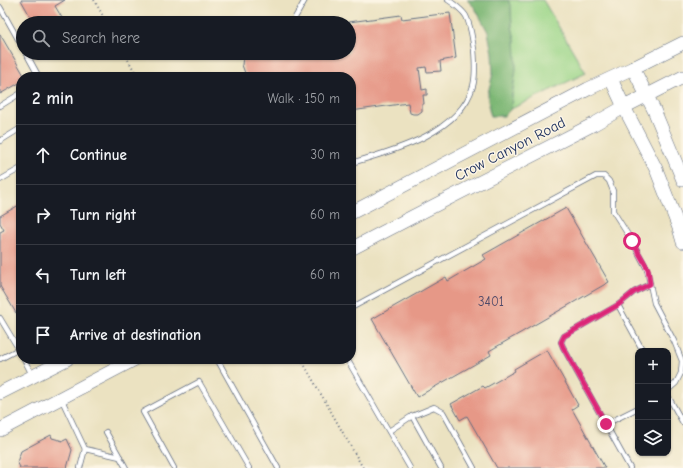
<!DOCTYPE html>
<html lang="en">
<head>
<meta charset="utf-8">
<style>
  :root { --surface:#171b24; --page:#20242c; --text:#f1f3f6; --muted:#9ea1a6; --line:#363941 }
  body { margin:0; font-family:"Comic Neue",sans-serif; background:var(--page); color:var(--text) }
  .controls { position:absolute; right:12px; bottom:12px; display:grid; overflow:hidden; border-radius:8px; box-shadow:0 1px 3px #0004 }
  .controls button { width:36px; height:36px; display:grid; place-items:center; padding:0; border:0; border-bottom:1px solid var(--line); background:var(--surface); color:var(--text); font:20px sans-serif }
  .stop { position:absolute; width:12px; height:12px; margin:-9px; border:3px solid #db2777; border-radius:50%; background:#fff }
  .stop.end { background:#db2777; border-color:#fff; box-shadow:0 1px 4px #0008 }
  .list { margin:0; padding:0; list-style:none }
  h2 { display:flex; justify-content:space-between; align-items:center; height:52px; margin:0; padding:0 16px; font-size:17px }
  h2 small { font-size:13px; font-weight:400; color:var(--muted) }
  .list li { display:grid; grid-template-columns:26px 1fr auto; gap:12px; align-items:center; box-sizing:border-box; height:60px; padding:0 16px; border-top:1px solid var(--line) }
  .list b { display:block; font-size:15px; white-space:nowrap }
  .list em { font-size:13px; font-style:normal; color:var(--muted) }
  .icon { flex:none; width:22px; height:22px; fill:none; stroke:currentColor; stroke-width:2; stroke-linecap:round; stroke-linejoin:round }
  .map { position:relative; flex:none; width:683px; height:468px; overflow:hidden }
  .search { position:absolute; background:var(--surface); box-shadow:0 1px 3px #0004; left:16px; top:16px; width:340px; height:44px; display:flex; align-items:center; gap:10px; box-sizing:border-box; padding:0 14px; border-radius:22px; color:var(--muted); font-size:15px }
  .panel { position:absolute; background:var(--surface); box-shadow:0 1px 3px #0004; left:16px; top:72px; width:340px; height:292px; border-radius:16px }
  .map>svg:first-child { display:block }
  .green { fill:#9cd689; stroke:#5c8274 }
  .forest { fill:#7db775; stroke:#4c736a }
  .building { fill:#e69887 }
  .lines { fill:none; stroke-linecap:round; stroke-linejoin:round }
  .service-casing { stroke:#646e81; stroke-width:6 }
  .secondary-casing { stroke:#646e81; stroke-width:14 }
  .path { stroke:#646e81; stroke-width:2; stroke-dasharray:1 3; stroke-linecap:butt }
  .service { stroke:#fff; stroke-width:4.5 }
  .secondary { stroke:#fff; stroke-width:13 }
  .route { stroke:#db2777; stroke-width:5 }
  .labels { text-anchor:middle; stroke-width:3; stroke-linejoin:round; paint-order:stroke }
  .number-label { font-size:13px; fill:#4e4968 }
  .street-label { font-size:15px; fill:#1b2f5e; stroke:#fcf5e5 }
</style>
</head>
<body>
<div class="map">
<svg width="683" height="468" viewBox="0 0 683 468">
  <rect width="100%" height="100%" fill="#fcf5e5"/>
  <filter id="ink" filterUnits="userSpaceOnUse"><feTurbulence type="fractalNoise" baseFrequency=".025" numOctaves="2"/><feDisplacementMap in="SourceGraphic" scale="8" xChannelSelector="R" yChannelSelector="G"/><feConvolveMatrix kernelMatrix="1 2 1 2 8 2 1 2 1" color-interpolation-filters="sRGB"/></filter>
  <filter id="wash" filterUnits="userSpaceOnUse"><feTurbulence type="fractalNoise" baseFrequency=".012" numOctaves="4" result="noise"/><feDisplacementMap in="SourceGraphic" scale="16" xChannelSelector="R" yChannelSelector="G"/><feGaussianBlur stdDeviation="0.9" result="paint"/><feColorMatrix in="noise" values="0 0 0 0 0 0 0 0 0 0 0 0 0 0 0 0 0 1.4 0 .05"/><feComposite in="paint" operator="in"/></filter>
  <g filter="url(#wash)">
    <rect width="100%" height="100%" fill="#ebe2c1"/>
    <polygon class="green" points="508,0 543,0 586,73 511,109 512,96 514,83 515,40 512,26 511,8"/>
    <polygon class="forest" points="467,0 508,0 511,7 512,26 515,40 516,56 516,70 512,96 511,109 504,116 491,116 489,110 488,93 493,73 492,53 488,32 475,8"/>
    <g id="blocks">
      <g class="building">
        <polygon points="21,0 65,0 55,6 65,23 34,23"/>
        <polygon points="450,13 456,58 440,61 441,71 427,72 426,67 419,68 422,90 427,89 427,95 423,95 424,104 422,104 422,111 418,114 413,114 410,113 408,103 351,111 351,77 248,77 245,73 242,65 243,56 244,53 349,53 349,22 401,15 402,19"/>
        <polygon points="0,34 25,77 21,77 21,82 0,94"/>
        <polygon points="19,205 21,208 21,311 16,313 0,286 0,232 4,230 0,223 0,216"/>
        <polygon points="566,208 609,282 489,351 491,355 417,397 372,319 446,277 448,281 486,259 483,255"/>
        <polygon points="547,350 578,405 572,409 605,468 497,468 467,416 460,420 451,404 483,386 485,388 515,371 514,369"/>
        <polygon points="51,435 52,438 63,441 67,439 72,450 67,468 19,468 20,467 17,462 21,451"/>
      </g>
    </g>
  </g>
  <g filter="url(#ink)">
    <use href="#blocks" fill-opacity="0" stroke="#646e81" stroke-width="1"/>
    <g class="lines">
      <g class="service-casing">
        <g id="service">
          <polyline points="0,7 23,48"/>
          <polyline points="292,23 305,0"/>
          <polyline points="26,53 39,77"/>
          <polyline points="0,106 21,93"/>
          <polyline points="0,141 21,128"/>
          <path d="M351,163c42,-12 109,-30 122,-77 3,-11 2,-25 1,-37 -2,-11 -3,-23 -8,-33 -3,-5 -13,-13 -18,-16"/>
          <polyline points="0,180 21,168"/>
          <polyline points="618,305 634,292 650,284 654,303 674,341 682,361 681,373 676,383 668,390"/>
          <polyline points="351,308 596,176 604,176 609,181 613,191 613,211 632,241 647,269 650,284"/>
          <polyline points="0,318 21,353"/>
          <polyline points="0,359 19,349"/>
          <polyline points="24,359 32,375"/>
          <polyline points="217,359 278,468"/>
          <polyline points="347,359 410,468"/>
          <polyline points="668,396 683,423"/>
          <polyline points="61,398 85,449"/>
          <polyline points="606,424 638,408"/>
          <polyline points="389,431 412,416"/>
          <polyline points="106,432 126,468"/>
          <polyline points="80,468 85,449 120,457"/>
          <polyline points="174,468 143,412 199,382 249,468"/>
          <polyline points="441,468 412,416 434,407 443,412 474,468"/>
          <polyline points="630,468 563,347 561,342 564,336 618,305 643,351"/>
        </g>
      </g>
      <g class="secondary-casing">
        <g id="secondary">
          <polyline points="633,68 654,110 683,180"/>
          <polyline points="611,79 624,107 656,169 679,228 683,242"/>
          <polyline points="351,213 588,89 633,68 683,43"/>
          <polyline points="351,249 414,216 594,124 624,107 683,77"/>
          <polyline points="0,393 67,359"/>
          <polyline points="0,430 135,359"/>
        </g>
      </g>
      <g class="path">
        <polyline points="94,0 107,23"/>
        <polyline points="124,53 138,77"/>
        <polyline points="301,359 363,468"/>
      </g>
      <use href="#service" class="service"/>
      <use href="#secondary" class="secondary"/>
    </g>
  </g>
  <g class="lines" filter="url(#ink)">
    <polyline class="route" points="606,424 563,347 561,342 564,336 618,305 634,292 650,284 648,269 632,241"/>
  </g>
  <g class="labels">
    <g class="number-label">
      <text x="491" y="306">3401</text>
    </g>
    <g class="street-label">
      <text transform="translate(510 149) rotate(-27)" y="5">Crow Canyon Road</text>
    </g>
  </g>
</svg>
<div class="controls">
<button>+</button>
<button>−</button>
<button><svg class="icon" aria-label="layers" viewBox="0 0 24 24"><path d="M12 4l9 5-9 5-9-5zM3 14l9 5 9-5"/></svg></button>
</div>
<div class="stop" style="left:632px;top:241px"></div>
<div class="stop end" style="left:606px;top:424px"></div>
<div class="search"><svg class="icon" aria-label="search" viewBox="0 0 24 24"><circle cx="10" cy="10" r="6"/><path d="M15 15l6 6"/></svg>Search here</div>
<section class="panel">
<h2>2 min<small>Walk · 150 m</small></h2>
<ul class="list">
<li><svg class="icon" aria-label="ahead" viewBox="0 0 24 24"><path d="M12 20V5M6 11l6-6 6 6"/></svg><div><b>Continue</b></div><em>30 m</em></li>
<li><svg class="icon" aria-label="right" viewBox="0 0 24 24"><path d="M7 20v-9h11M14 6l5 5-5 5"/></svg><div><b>Turn right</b></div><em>60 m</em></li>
<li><svg class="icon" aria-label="left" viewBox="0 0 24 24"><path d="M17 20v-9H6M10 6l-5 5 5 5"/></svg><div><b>Turn left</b></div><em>60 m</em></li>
<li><svg class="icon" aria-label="arrive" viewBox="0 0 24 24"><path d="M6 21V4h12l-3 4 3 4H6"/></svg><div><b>Arrive at destination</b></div></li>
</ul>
</section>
</div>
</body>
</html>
